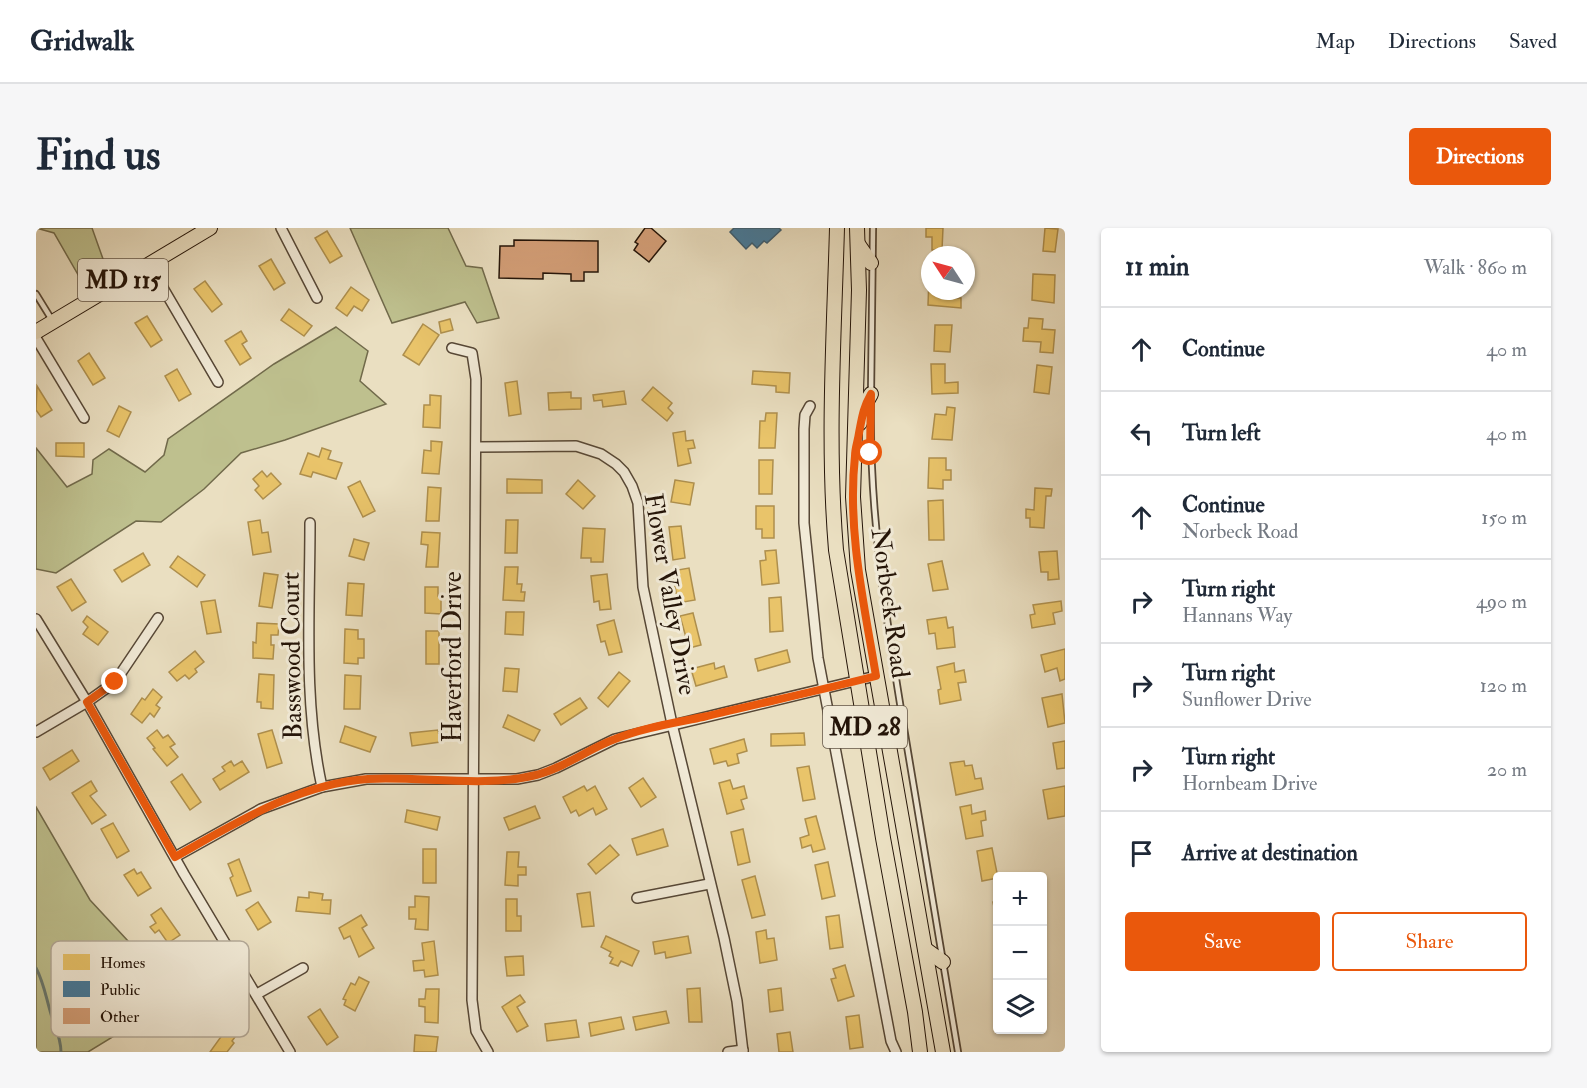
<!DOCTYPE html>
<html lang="en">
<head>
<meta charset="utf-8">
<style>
  :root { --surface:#fff; --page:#f6f6f7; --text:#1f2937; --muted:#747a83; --line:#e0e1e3; --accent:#ea580c }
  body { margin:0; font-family:"IM FELL Double Pica",serif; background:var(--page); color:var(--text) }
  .controls { position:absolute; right:18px; bottom:18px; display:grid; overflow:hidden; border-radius:6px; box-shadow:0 2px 4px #0004 }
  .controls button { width:54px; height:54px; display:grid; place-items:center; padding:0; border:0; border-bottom:2px solid var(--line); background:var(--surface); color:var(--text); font:30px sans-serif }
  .compass { position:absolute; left:885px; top:18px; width:54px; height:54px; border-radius:50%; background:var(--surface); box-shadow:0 2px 4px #0004; rotate:306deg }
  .stop { position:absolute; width:18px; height:18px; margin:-14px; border:4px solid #ea580c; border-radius:50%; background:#fff }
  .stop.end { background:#ea580c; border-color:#fff; box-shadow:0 2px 6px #0008 }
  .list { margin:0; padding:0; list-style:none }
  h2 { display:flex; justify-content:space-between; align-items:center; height:78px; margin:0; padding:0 24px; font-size:26px }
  h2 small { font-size:20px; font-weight:400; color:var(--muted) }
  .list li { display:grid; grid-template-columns:39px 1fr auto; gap:18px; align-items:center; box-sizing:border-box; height:84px; padding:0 24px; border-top:2px solid var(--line) }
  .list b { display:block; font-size:22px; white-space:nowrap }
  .list p { margin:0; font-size:20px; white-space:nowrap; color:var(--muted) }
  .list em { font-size:20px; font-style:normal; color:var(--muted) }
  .actions { display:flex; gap:12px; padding:18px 24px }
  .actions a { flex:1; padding:14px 0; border:2px solid var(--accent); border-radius:6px; text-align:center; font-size:21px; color:var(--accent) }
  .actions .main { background:var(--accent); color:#fff }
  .icon { flex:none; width:33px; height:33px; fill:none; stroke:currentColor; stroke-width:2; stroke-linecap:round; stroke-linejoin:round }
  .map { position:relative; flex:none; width:1029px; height:824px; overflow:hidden; border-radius:6px }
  header { display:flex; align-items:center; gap:36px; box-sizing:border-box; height:84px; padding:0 30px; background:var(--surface); border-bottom:2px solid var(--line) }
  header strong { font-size:28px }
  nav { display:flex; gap:33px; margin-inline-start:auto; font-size:21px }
  .intro { display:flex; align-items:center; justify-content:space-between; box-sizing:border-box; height:144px; padding:0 36px }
  h1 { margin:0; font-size:42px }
  .button { padding:15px 27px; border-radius:6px; background:var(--accent); color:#fff; font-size:21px; font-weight:700 }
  main { display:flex; gap:36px; padding:0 36px }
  aside { flex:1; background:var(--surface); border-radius:6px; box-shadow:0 2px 4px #0004 }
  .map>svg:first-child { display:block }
  .green { fill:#bec08e; stroke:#716a4b; stroke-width:1.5 }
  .homes { fill:#e9c46a; stroke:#ae8f4d; stroke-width:1.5 }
  .public { fill:#457b9d; stroke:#3b5c70; stroke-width:1.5 }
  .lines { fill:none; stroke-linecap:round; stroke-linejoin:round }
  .stream { stroke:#6a796f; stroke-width:3 }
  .building { fill:#d39e77; stroke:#241408; stroke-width:1.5 }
  .lane-casing { stroke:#564736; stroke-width:8 }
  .street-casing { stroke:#564736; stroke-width:12 }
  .primary-casing { stroke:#241408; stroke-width:16 }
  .lane { stroke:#f1ead7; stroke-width:4.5 }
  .street { stroke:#f1ead7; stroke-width:9 }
  .primary { stroke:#eadfc1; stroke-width:14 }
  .route { stroke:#ea580c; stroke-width:8 }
  .labels { text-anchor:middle; stroke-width:6; stroke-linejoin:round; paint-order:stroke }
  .shield { fill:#f1ead7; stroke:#625446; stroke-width:1.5 }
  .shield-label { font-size:24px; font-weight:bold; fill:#241408 }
  .street-label { font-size:26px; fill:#241408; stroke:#f1ead7 }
  .key { fill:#f1ead7; stroke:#b4aa99; stroke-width:1.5 }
  .key-label { font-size:16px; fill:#241408 }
</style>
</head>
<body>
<header>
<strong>Gridwalk</strong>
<nav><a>Map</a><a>Directions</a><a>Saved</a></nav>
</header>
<div class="intro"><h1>Find us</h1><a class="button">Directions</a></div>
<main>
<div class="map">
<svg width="1029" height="824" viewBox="0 0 1029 824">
  <rect width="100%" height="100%" fill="#eadfc1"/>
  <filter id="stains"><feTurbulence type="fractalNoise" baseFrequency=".00333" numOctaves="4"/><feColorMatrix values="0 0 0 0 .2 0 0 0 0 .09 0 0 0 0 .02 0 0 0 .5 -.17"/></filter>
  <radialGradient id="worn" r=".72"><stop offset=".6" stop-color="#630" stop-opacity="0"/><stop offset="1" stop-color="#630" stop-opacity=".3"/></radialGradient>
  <g class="green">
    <polygon points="0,0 56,0 72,45 48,57 18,5"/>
    <polygon points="314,0 412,0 430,38 446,40 463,90 441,95 429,74 356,95"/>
    <polygon points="300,99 332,123 324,153 350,176 249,212 205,225 168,261 125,294 100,293 20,345 0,341 0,220 31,259 56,246 57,232 73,221 109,244 128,227 132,211 238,136"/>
    <polygon points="0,579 54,672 92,713 112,753 119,783 52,824 0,824"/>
  </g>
  <g class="homes">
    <polygon points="890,0 907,0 906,22 896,22 896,9 890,9"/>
    <polygon points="1009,0 1022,1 1019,24 1007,23"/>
    <polygon points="291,3 306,28 294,35 279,10"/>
    <polygon points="235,31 249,55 238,62 223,38"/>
    <polygon points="997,46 1019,47 1018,75 996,72"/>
    <polygon points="893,49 894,63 907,63 907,66 918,67 918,70 925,70 925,80 892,77"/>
    <polygon points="169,53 186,76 176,84 158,61"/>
    <polygon points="315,59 333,72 326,83 318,78 311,88 300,80"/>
    <polygon points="253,81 276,98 268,108 245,92"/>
    <polygon points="111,88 126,112 115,119 99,95"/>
    <polygon points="993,90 1007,91 1006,101 1019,102 1017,125 1004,124 1005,114 987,113 988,100 992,100"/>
    <polygon points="414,91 417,102 405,105 403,94"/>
    <polygon points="387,96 403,107 383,137 367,127"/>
    <polygon points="899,97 916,97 914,124 898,123"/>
    <polygon points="205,103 211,113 206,116 215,130 204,137 189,113"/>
    <polygon points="53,125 69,150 57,157 42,133"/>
    <polygon points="895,136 909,136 909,155 922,154 922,165 896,166"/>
    <polygon points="1001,137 1016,139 1013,166 998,164"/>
    <polygon points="141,141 155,166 143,173 129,148"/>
    <polygon points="717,143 754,145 753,165 740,164 740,158 716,156"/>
    <polygon points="481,153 485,186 473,188 469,155"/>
    <polygon points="1,158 16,182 5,189 0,182"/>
    <polygon points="617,159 636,175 632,180 637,185 631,193 606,172"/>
    <polygon points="588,163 590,176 567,179 566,172 558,173 557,167"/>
    <polygon points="535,164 535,170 545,170 545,181 513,182 512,165"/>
    <polygon points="394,167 405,168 404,200 387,199 388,177 394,177"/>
    <polygon points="83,178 95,184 83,209 71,203"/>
    <polygon points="911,179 919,180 916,212 896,211 899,186 910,187"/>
    <polygon points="730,185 741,185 739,220 723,220 724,193 729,193"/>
    <polygon points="649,203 650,213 657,212 659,220 652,221 655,235 642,238 637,205"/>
    <polygon points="395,213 406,214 403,246 386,245 388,222 395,223"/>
    <polygon points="20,215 48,215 48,229 20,228"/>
    <polygon points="286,220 295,223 292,231 306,235 300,251 277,244 275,249 264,246 272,225 283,229"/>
    <polygon points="893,230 910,230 910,242 915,242 915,252 907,252 907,261 892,260"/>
    <polygon points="723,232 737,232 736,266 723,266"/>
    <polygon points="226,243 231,249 235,245 245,256 227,271 219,262 223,258 217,251"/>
    <polygon points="471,251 506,252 506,265 471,265"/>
    <polygon points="542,252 559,268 547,281 530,266"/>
    <polygon points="639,252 658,255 654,277 635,274"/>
    <polygon points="324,253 339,283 327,289 312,259"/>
    <polygon points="392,259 405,260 403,293 390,293"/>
    <polygon points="999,260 1016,261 1015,268 1010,268 1008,300 994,299 994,290 990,290 990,281 998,282"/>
    <polygon points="907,272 908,312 893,312 892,273"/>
    <polygon points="720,278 738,278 738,310 726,310 726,301 720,301"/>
    <polygon points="224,292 226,305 232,304 235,324 217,327 212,294"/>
    <polygon points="470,292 482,292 481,325 469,325"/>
    <polygon points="645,298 649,330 637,332 633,299"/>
    <polygon points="547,300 569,301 567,334 555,334 555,330 545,330"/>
    <polygon points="386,304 404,305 402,339 390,339 392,317 385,316"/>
    <polygon points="318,311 333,315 328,332 313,328"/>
    <polygon points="740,322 743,355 726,357 724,333 730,332 729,323"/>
    <polygon points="1021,323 1023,351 1012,352 1012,344 1005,344 1003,324"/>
    <polygon points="107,325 114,337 86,354 78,342"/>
    <polygon points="142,328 169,347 161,359 134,339"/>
    <polygon points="906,333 912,361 897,363 892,336"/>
    <polygon points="469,339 482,339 481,356 486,356 485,364 489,364 488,373 467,372"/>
    <polygon points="653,340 659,372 642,375 636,343"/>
    <polygon points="228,345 242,347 236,380 223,378"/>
    <polygon points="571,346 575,381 564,382 563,373 558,374 555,348"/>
    <polygon points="35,351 50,374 36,383 21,359"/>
    <polygon points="312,355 328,356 326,388 310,387"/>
    <polygon points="389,359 402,359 402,368 405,368 405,386 389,385"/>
    <polygon points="745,369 747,403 734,404 733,370"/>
    <polygon points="179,372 185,404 171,406 165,374"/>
    <polygon points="1025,373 1026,383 1017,385 1019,396 996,400 994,387 999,386 997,377"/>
    <polygon points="470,384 488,384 487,407 469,406"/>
    <polygon points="657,385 665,417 653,420 644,388"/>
    <polygon points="51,388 72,404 62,417 47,406 52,399 47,394"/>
    <polygon points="910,389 912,400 917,399 919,419 901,421 899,405 893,406 891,392"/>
    <polygon points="578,392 586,424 573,427 569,413 565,414 561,397"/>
    <polygon points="221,395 243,396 242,407 235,407 235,417 238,417 237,431 217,430 217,414 220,415"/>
    <polygon points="309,401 322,402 322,411 328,411 328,430 322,430 322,436 308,435"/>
    <rect x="390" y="403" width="13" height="33"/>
    <polygon points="1029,421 1029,451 1024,453 1021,440 1009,444 1005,427"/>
    <polygon points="751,422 754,434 722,443 719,431"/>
    <polygon points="159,423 168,434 159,441 161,444 153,451 149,447 141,453 133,444"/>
    <polygon points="678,435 679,441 688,438 691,449 660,458 655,441"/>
    <polygon points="918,435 919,444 928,442 930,454 922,455 925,472 904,476 902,462 905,461 901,439"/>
    <polygon points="469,440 483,441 481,464 467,463"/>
    <polygon points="583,444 594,453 572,479 562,470"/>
    <polygon points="223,446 238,447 237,481 225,480 225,474 221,474"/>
    <polygon points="309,447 325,448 324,481 308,481"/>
    <polygon points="117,461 126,469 120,477 124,480 118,489 114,485 106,495 95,486 106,470 109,472"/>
    <polygon points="1026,466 1029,495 1012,499 1006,470"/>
    <polygon points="544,470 551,480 525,497 518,486"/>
    <polygon points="472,487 504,502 498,513 467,499"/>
    <polygon points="309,498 340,509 334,524 304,514"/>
    <polygon points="121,502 127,510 132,507 139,516 134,519 142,529 131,538 117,521 119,520 111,510"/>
    <polygon points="236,502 246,535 231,540 222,506"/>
    <polygon points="402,502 404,514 376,518 374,505"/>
    <polygon points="768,505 769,517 735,518 735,506"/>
    <polygon points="708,511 711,523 701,526 703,535 692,538 690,533 678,536 674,521"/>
    <polygon points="1029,513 1029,540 1021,541 1017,515"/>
    <polygon points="36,522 43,533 14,552 7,540"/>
    <polygon points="195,533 198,538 206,533 213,544 184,562 177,551 189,543 186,539"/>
    <polygon points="928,533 929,538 936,537 939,551 945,550 947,561 920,567 914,535"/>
    <polygon points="773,538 779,571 767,573 761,540"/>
    <polygon points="146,546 165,574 154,582 135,554"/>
    <polygon points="607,550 620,569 605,579 593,560"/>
    <polygon points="694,552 697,561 708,558 711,570 705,572 708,581 691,586 683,555"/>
    <polygon points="55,553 61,563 54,568 70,587 56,596 36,565"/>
    <polygon points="548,558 551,563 559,558 571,581 560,587 557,580 543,588 540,582 535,585 527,569"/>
    <polygon points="1029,558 1029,588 1012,591 1007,562"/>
    <polygon points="935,577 936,586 949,583 950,592 945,593 947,608 930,611 924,579"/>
    <polygon points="499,578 504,590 473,602 468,590"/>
    <polygon points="371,582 404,589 401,602 369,594"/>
    <polygon points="780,588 789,621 777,624 775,617 766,620 764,610 773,607 769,591"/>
    <polygon points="77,595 93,623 81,630 65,601"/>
    <polygon points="627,601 632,618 601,627 596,611"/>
    <polygon points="707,601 714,634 702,637 695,604"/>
    <polygon points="574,617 583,627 560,646 552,636"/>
    <polygon points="956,620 962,650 946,653 941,623"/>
    <rect x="387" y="621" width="13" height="34"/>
    <polygon points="471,624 483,624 482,639 490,639 490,647 482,647 482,658 469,657"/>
    <polygon points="203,631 215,663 201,668 194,650 197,648 192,636"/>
    <polygon points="792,634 799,668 786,671 779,637"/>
    <polygon points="98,641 101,646 105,644 115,660 102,668 88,647"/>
    <polygon points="719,648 729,687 716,690 706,652"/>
    <polygon points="273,664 287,666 286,672 295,672 294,686 260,683 262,669 273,670"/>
    <polygon points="554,664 558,698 546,699 541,666"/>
    <polygon points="379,668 393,669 392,702 379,701 380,691 373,691 373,679 379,679"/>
    <polygon points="470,671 481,671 481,688 485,688 485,703 470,703"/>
    <polygon points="962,673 962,699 957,674"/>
    <polygon points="222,674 235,694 222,702 210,682"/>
    <polygon points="125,680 144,707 132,715 123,702 119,705 114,699 120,695 115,687"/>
    <polygon points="325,687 331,697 326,700 338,720 323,729 314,708 308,711 303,700"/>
    <polygon points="803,687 807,719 794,721 790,689"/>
    <polygon points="730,702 731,711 738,710 741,732 724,735 720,704"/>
    <polygon points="570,708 603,723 596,738 585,733 582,738 574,735 577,730 573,728 575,724 565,719"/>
    <polygon points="652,708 655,725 630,730 629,724 619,726 617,714"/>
    <polygon points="398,713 402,747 389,749 388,742 378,743 377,733 388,732 386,715"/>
    <polygon points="487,728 488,747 471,748 469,729"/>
    <polygon points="809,737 818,768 802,773 795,751 800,750 797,741"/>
    <polygon points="323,749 333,754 319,783 308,777 310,772 307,771 315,755 319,757"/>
    <polygon points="664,760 666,794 653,794 651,761"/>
    <polygon points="745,760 747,782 734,784 732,762"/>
    <polygon points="390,761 403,761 402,795 389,794 389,779 383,778 383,771 389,771"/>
    <polygon points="484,767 489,774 481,779 492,798 481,804 466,779"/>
    <polygon points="284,781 302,809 291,817 272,789"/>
    <polygon points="630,783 633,795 600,802 597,789"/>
    <polygon points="823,787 827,819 814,821 810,789"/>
    <polygon points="585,789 588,801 555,808 553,795"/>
    <polygon points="540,792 543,809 511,813 509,796"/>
    <polygon points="192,799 202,805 196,813 198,815 191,824 174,824"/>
    <polygon points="754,804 757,824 743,824 741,806"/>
    <polygon points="379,807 402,809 400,824 378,824"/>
  </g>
  <polygon class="public" points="698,0 743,0 745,2 731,15 728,13 721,20 716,15 710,21 694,4"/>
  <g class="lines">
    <path class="stream" d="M0,740c8,15 10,30 15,46 4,13 10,24 10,38"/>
  </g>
  <g class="building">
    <polygon points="609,0 615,0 630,13 613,34 598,22 602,16 599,14"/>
    <polygon points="478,12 562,13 562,44 548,44 548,53 535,53 535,46 507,45 507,51 463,50 464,18 478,18"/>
  </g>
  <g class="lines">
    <g class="lane-casing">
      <g id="lane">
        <polyline points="0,66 16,92"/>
        <polyline points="835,165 837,0"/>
        <path d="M835,176c-2,111 16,221 34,330 18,106 35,212 53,318"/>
      </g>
    </g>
    <g class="street-casing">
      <g id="street">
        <polyline points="245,0 281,70"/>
        <polyline points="113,36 182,154"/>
        <polyline points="0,110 48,190"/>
        <polyline points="416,120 436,125 440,151 436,772 440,803 452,824"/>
        <polyline points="774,178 769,187 768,201 768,295 782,430 855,813 860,824"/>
        <polyline points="441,219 540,218 565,226 580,236 588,244 596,258 602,275 607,359 636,496 688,710 701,773 707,824"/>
        <path d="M274,295c0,88 -7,178 12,264"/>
        <polyline points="0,391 51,474 148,646 254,824"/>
        <polyline points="0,504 51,474 79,454 122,390"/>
        <polyline points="139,629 225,581 286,559 330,551 481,551 502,547 520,540 579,511 840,448"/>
        <polyline points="601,670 673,656"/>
        <polyline points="221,766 267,740"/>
        <polyline points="692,824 707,822"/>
      </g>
    </g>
    <g class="primary-casing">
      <g id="primary">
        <path d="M801,0c-3,107 -10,215 -1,322l47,288 32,174 5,40"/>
        <polyline points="821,0 823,62 817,269 822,342 907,824"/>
        <polyline points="822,16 835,35"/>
        <polyline points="0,104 174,0"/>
        <polyline points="824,195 827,180 835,166"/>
        <polyline points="889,721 907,734"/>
      </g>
    </g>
    <use href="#lane" class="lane"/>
    <use href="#street" class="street"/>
    <use href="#primary" class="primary"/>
  </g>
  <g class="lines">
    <path class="route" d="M79,454l-28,20 88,155c61,-34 122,-73 193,-78 53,-3 117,9 168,-4 28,-7 52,-26 79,-36 27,-11 59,-16 88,-22 58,-14 115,-26 173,-41 -12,-72 -29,-147 -21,-220 0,-8 3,-15 4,-23 3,-15 4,-25 12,-39l-1,59"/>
  </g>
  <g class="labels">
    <g class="shield">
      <rect x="42" y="31" width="90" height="42" rx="4.5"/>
      <rect x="787" y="478" width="84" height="42" rx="4.5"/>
    </g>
    <g class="shield-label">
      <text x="87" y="60">MD 115</text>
      <text x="829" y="507">MD 28</text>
    </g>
    <g class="street-label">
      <text transform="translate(635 366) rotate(80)" y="9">Flower Valley Drive</text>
      <text transform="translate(855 375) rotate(82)" y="9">Norbeck Road</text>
      <text transform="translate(255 428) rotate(-91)" y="9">Basswood Court</text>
      <text transform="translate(416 429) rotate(-90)" y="9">Haverford Drive</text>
    </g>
  </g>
  <rect x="15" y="713" width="198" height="96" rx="9" class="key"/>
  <rect x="27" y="726" width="27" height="16" fill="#e9c46a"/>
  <rect x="27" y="753" width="27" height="16" fill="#457b9d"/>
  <rect x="27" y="780" width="27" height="16" fill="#d39e77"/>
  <g class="key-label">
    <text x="64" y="740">Homes</text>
    <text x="64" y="767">Public</text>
    <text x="64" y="794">Other</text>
  </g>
  <rect width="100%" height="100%" filter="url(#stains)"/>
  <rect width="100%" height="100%" fill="url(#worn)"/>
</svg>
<div class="controls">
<button>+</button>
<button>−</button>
<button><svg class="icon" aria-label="layers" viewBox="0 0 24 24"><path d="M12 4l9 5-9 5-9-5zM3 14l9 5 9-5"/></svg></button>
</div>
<svg class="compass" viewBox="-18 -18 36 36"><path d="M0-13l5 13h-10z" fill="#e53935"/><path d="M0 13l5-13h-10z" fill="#747a83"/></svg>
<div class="stop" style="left:834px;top:225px"></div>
<div class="stop end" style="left:79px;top:454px"></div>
</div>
<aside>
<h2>11 min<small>Walk · 860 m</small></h2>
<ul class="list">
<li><svg class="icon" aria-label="ahead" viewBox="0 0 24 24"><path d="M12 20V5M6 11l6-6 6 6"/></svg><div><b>Continue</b></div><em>40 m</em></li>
<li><svg class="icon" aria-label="left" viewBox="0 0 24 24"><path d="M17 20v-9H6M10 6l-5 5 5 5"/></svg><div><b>Turn left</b></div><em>40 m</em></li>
<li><svg class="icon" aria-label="ahead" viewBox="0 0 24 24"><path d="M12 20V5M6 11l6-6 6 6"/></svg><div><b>Continue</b><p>Norbeck Road</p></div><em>150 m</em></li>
<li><svg class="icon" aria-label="right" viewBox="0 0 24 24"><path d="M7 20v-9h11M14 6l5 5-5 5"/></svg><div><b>Turn right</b><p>Hannans Way</p></div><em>490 m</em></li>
<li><svg class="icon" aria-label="right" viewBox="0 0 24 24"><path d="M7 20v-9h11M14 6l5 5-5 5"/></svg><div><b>Turn right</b><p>Sunflower Drive</p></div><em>120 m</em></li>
<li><svg class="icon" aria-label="right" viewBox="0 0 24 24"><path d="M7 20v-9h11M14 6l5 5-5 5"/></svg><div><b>Turn right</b><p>Hornbeam Drive</p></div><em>20 m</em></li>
<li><svg class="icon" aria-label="arrive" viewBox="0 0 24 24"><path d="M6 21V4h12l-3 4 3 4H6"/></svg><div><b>Arrive at destination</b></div></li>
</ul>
<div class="actions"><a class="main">Save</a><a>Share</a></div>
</aside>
</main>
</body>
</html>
